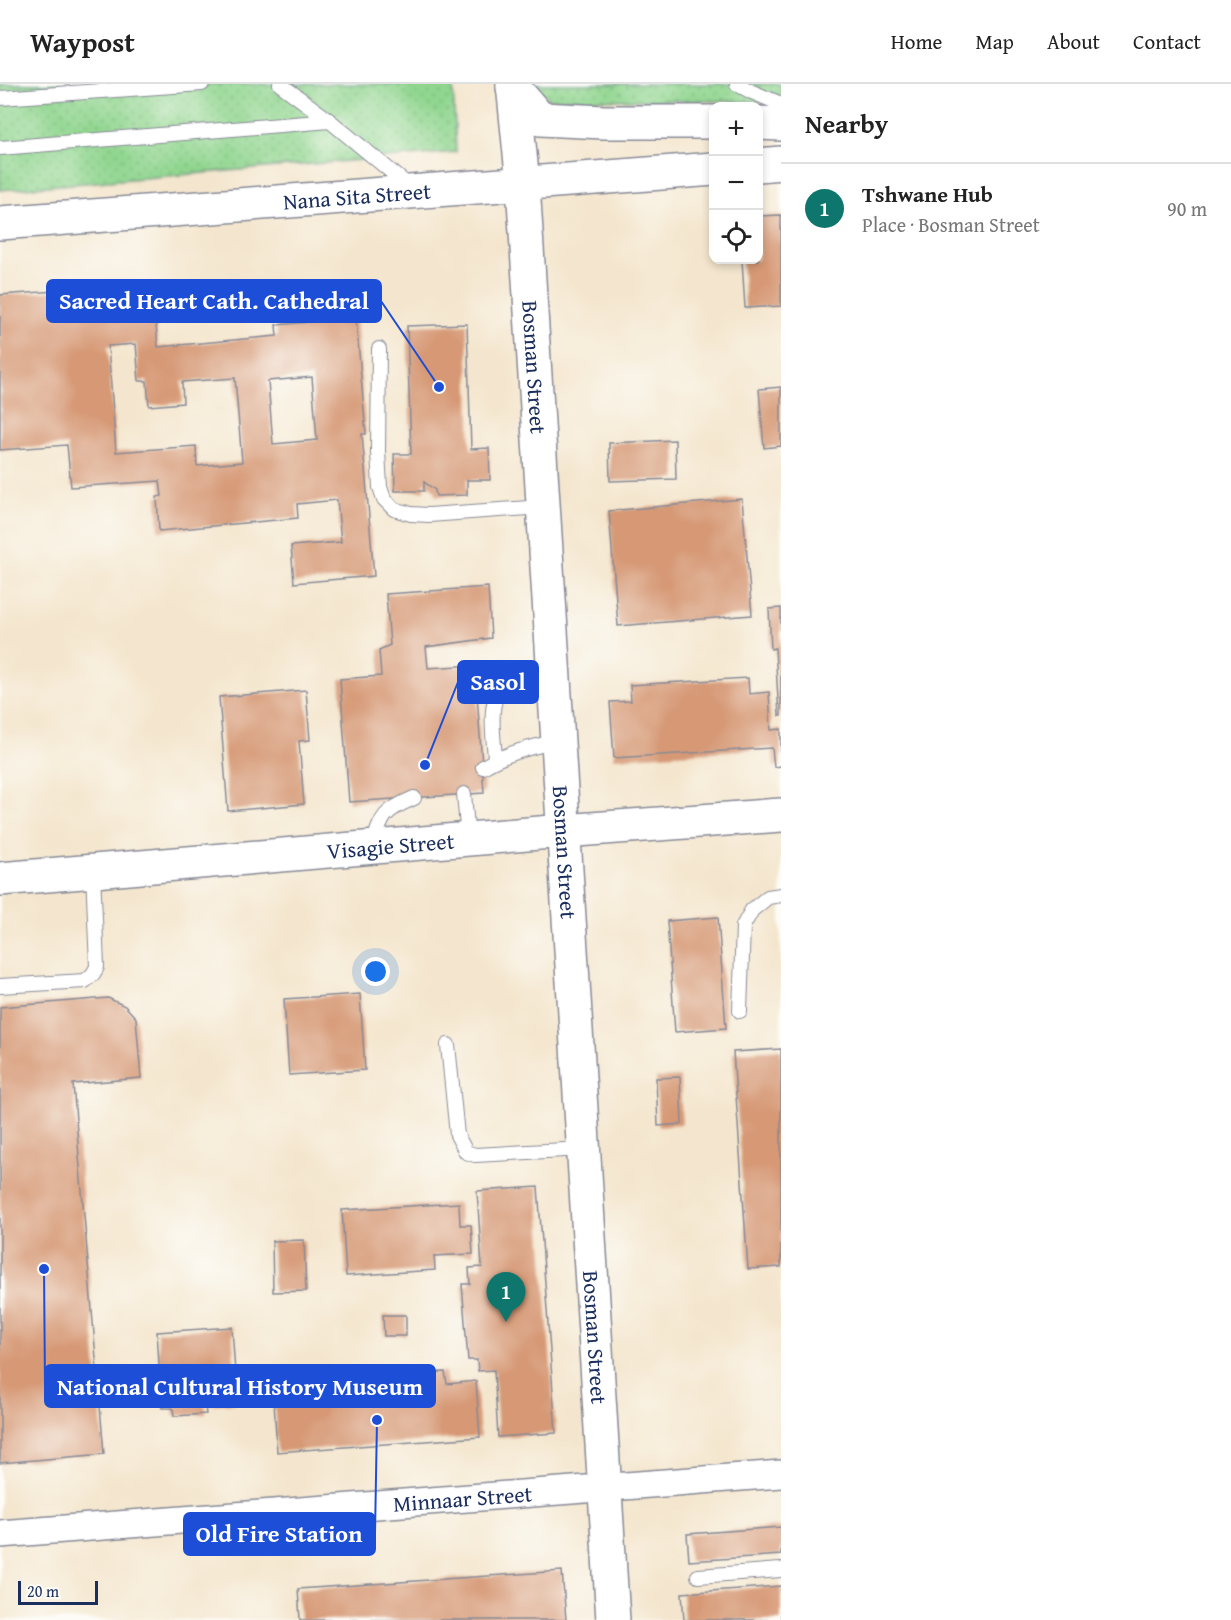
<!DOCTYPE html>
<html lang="en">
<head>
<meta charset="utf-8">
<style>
  :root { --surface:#fff; --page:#f2f2f2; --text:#222; --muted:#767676; --line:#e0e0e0; --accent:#0f766e }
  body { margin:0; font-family:"Gentium Book Plus",serif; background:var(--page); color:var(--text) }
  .controls { position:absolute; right:18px; top:18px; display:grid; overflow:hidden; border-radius:12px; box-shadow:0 3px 9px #0003 }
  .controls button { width:54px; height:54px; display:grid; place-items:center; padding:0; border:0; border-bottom:2px solid var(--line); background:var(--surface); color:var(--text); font:30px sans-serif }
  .scale { position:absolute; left:18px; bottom:15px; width:80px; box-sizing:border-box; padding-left:6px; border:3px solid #1b2f5e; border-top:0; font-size:16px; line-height:21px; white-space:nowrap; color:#1b2f5e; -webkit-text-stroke:4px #fdfcf7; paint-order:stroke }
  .you { position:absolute; left:376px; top:888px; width:21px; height:21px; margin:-15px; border:4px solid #fff; border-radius:50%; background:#1a73e8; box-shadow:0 0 0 9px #1a73e833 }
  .badge { display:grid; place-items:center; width:39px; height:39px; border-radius:50%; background:var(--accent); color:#fff; font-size:20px; font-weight:700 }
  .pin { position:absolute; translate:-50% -50px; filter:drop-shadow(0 2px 3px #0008) }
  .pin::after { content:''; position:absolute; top:32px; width:21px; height:18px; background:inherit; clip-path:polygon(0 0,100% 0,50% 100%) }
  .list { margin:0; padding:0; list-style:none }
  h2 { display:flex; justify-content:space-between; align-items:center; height:78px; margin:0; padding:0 24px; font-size:26px }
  h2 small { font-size:20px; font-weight:400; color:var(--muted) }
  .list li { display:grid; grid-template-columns:39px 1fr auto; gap:18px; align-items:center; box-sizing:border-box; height:90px; padding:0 24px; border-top:2px solid var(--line) }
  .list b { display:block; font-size:22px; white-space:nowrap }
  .list p { margin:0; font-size:20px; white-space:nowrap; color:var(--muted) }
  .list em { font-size:20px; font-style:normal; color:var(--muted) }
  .icon { flex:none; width:33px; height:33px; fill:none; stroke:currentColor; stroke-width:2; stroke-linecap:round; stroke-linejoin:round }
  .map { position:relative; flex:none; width:781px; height:1536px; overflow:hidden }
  header { display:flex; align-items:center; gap:36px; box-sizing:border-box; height:84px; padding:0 30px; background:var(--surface); border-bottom:2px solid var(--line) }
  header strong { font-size:28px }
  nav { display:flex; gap:33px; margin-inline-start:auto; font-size:21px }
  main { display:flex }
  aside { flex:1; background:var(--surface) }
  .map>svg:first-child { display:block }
  .grass { fill:url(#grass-dots); stroke:#568276; stroke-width:1.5 }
  .building { fill:#d69874; fill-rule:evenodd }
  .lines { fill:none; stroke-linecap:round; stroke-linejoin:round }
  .service-casing { stroke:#888a96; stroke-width:16 }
  .minor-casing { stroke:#888a96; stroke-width:30 }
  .tertiary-casing { stroke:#888a96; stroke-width:36 }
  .secondary-casing { stroke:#888a96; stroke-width:36 }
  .primary-casing { stroke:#888a96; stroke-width:36 }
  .service { stroke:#fff; stroke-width:14 }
  .minor { stroke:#fff; stroke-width:27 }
  .tertiary { stroke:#fff; stroke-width:33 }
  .secondary { stroke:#fff; stroke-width:33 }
  .primary { stroke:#fff; stroke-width:33 }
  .labels { text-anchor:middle; stroke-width:5; stroke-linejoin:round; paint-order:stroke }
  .street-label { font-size:22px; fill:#1b2f5e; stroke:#fdfcf7 }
  .leader { fill:none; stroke:#1d4ed8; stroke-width:2 }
  .callout-dot { fill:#1d4ed8; stroke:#fdfcf7; stroke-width:2 }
  .callout { fill:#1d4ed8; stroke:#1d4ed8; stroke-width:2 }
  .callout-label { font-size:24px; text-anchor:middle; font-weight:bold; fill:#fff }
</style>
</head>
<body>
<header>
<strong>Waypost</strong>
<nav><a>Home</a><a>Map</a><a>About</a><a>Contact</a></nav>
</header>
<main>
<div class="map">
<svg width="781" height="1536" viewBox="0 0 781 1536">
  <defs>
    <pattern id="grass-dots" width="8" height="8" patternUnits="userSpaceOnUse" patternTransform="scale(1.5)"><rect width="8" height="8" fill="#90d68f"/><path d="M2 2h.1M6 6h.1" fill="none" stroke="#7cb87e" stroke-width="1.8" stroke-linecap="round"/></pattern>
  </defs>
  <rect width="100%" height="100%" fill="#fdfcf7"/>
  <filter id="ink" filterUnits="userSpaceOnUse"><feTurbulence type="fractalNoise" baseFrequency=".0167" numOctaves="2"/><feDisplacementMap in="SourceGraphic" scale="12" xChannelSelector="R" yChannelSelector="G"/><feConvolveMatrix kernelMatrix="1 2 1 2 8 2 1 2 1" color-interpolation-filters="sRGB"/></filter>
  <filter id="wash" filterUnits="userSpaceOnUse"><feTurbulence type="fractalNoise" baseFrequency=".008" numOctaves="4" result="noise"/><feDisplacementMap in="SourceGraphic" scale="24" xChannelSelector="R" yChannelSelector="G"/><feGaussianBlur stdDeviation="1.35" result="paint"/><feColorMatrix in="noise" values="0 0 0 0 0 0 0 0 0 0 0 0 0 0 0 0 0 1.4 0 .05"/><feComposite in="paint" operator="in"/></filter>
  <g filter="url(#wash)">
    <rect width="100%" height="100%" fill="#f4e6ce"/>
    <g class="grass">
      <polygon points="0,0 453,0 456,68 0,106"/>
      <polygon points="533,0 781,0 781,18 549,15"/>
    </g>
    <g id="blocks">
      <g class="building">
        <polygon points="781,131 781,222 745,224 742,176 758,176 758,132"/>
        <path d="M56,207l1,19 97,-7 4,44 119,-11 -1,-11 80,-7 10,116h-4l12,142 -80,7 -3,-37 50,-4 -4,-42 -40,4 1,14 -139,13 -2,-34 5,-1 -2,-15 -89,6 -4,-42 -67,5v-155zM136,260l3,37h8l2,25 34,-3 -1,-21 53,-4 7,84 -45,4 -1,-20 -80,6 -8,-106zM312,293l5,63 -44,4 -5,-63z"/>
        <polygon points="467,240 471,365 489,364 490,396 467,396 467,411 436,412 435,406 424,398 424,407 395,407 394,370 411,370 407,242"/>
        <polygon points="781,303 781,362 764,364 759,305"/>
        <polygon points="675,356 676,395 610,397 609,359"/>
        <polygon points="742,415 752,531 618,542 609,427"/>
        <polygon points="488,503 491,554 426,563 428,584 475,581 484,709 349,718 340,595 381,592 379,566 390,561 386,510"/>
        <polygon points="781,524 781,632 779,632 775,564 771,565 769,525"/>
        <polygon points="748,594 749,610 769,608 771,646 781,645 781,682 774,683 772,664 614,674 610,618 631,617 630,601"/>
        <polygon points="306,606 310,656 299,657 304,720 228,727 219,613"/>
        <polygon points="718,833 726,944 675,948 667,837"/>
        <polygon points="360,910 365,986 289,991 284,915"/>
        <polygon points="108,914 125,922 136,934 141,994 73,1000 104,1370 0,1379 0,923"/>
        <polygon points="781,965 781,1183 748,1185 733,968"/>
        <polygon points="680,993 682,1040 658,1042 656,994"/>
        <polygon points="538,1103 556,1349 498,1353 494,1286 478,1287 477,1276 468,1276 462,1200 470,1200 469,1184 482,1183 477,1107"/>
        <polygon points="459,1119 460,1141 471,1141 473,1170 434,1172 435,1186 346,1192 342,1126"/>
        <polygon points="304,1156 306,1207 273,1208 272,1157"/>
        <polygon points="383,1231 406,1231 406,1252 384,1252"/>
        <polygon points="232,1243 237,1319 205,1321 206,1330 174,1332 173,1324 162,1324 157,1248"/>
        <polygon points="445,1288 447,1300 476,1297 480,1353 277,1368 274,1318 325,1314 325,1308 343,1307 344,1313 356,1312 355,1306 425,1301 424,1289"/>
        <polygon points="781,1443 781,1471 689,1477 687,1450"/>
        <polygon points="562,1487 566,1536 300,1536 298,1505"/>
        <polygon points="781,1502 781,1536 684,1536 682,1509"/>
      </g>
    </g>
  </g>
  <g filter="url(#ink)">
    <use href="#blocks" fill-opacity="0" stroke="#888a96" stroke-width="1.5"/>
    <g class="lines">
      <g class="service-casing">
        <g id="service">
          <polyline points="280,0 330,37 410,103"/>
          <polyline points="737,0 752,8 781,20"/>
          <polyline points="0,14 202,0"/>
          <polyline points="0,64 330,37"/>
          <polyline points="379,265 378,368 380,403 384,415 394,425 411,430 429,431 542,423"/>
          <path d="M495,676c-1,-27 -11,-67 17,-83 11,-7 27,-9 40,-14"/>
          <path d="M483,683c23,-14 49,-20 74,-26"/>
          <polyline points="464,710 468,755"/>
          <path d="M372,763c10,-31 11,-36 42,-49"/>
          <polyline points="0,902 85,897 93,890 97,883 93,787"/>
          <polyline points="740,927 743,842 752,826 768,813 781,811"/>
          <polyline points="448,961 457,1051 466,1068 475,1071 583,1065"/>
          <polyline points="698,1492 781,1486"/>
        </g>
      </g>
      <g class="minor-casing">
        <g id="minor">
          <path id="s1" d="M0,1450l781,-60"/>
        </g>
      </g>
      <g class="tertiary-casing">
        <g id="tertiary">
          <path id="s2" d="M0,795l563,-48 218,-16"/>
        </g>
      </g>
      <g class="secondary-casing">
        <g id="secondary">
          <path id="s3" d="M513,0l10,100 90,1436"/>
        </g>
      </g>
      <g class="primary-casing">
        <g id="primary">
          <polyline points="513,3 540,35 604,38 714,38"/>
          <polyline points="758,39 781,40"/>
          <polyline points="758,81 781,79"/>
          <path id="s4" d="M0,139l714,-54"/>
        </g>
      </g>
      <use href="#service" class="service"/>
      <use href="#minor" class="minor"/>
      <use href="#tertiary" class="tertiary"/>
      <use href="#secondary" class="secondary"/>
      <use href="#primary" class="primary"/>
    </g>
  </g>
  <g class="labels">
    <g class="street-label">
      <text dy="8" stroke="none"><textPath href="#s4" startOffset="358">Nana Sita Street</textPath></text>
      <text dy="8" stroke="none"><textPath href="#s3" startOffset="284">Bosman Street</textPath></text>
      <text dy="8" stroke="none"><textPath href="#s2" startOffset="392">Visagie Street</textPath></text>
      <text dy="8" stroke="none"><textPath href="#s3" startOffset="770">Bosman Street</textPath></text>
      <text dy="8" stroke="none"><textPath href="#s3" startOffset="1256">Bosman Street</textPath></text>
      <text dy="8" stroke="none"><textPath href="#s1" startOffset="464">Minnaar Street</textPath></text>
    </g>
  </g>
  <path class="leader" d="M439 303L381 217M425 681L458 598M44 1185L45 1302M377 1336L375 1450"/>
  <g class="callout-dot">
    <circle cx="439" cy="303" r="6"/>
    <circle cx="425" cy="681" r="6"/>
    <circle cx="44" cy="1185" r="6"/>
    <circle cx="377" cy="1336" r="6"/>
  </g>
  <g class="callout">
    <rect x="47" y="196" width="334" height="42" rx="6"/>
    <rect x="458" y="577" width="80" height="42" rx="6"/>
    <rect x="45" y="1281" width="390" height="42" rx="6"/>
    <rect x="184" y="1429" width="191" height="42" rx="6"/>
  </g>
  <g class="callout-label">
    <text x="214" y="225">Sacred Heart Cath. Cathedral</text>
    <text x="498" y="606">Sasol</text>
    <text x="240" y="1311">National Cultural History Museum</text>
    <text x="279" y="1458">Old Fire Station</text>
  </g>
</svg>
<div class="controls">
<button>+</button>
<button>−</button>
<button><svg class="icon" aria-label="locate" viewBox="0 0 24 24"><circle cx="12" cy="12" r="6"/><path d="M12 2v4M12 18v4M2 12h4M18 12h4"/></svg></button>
</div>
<div class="scale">20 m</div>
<div class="you"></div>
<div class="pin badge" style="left:506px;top:1238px">1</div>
</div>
<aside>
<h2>Nearby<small></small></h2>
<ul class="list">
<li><span class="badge">1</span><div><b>Tshwane Hub</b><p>Place · Bosman Street</p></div><em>90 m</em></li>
</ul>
</aside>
</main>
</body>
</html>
